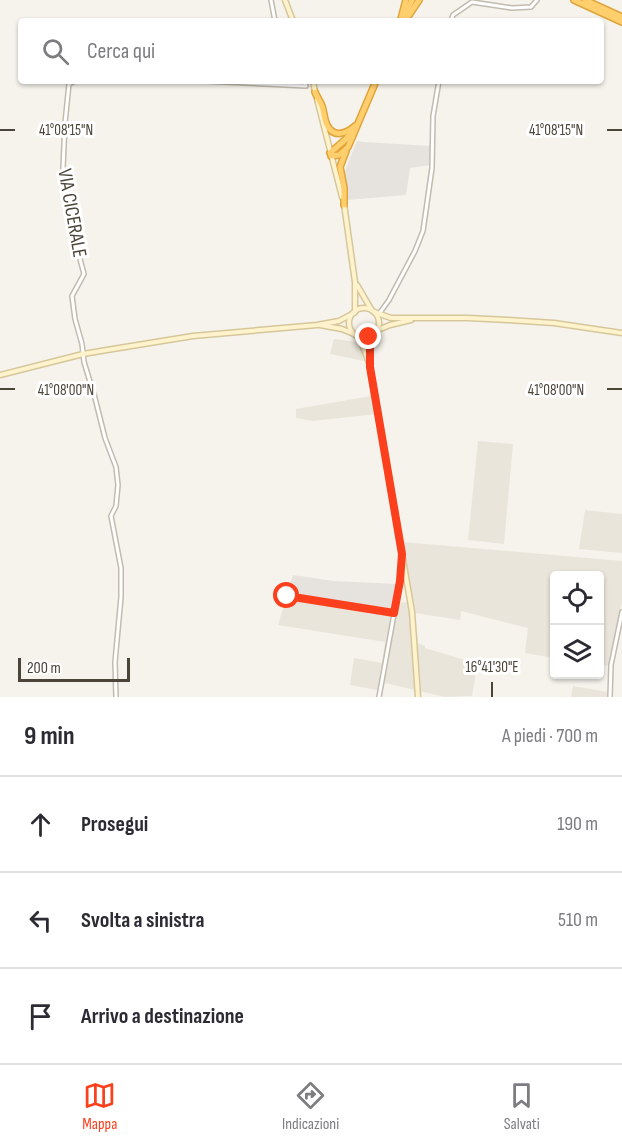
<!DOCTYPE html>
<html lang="it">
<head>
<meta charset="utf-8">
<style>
  :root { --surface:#fff; --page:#f2f2f3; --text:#2b2b33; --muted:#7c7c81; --line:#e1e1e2; --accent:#fc3f1d }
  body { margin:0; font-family:"Sofia Sans Condensed",sans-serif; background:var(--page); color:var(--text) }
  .controls { position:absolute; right:18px; bottom:18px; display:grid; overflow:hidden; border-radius:6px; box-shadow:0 2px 4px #0004 }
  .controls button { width:54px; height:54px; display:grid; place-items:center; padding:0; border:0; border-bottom:2px solid var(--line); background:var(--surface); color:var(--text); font:30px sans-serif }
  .scale { position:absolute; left:18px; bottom:15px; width:112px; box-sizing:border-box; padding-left:6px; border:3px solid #4b4439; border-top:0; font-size:16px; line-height:21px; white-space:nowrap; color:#4b4439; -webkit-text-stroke:4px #fff; paint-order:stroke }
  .stop { position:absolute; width:18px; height:18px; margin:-14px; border:4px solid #fc3f1d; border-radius:50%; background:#fff }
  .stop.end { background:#fc3f1d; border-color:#fff; box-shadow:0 2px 6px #0008 }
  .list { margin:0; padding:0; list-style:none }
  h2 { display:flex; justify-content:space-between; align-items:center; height:78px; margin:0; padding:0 24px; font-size:26px }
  h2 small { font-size:20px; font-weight:400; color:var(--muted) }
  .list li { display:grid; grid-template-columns:39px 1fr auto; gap:18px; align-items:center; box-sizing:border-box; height:96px; padding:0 24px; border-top:2px solid var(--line) }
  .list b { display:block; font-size:22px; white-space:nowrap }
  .list em { font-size:20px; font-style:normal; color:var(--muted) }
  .icon { flex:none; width:33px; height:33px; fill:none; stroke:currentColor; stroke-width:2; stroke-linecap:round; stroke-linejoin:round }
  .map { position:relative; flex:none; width:622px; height:697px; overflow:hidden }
  .search { position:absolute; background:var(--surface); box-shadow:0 2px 4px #0004; left:18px; right:18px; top:18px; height:66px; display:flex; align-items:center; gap:15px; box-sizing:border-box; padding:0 21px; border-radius:6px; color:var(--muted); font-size:22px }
  .sheet { height:366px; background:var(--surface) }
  nav { display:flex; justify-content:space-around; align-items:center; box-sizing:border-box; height:84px; border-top:2px solid var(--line); background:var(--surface); font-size:16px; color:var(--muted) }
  nav a { display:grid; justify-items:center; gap:3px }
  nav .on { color:var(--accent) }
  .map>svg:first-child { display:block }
  .residential { fill:#eae5da }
  .industrial { fill:#e6e2dd }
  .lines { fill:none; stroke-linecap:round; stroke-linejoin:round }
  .minor-casing { stroke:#c2bbae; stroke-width:6 }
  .secondary-casing { stroke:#d6c79b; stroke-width:7 }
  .motorway-casing { stroke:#e0a43c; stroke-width:8 }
  .minor { stroke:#fff; stroke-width:3 }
  .secondary { stroke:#fff3cd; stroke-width:4 }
  .motorway { stroke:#ffcf6e; stroke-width:5 }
  .route { stroke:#fc3f1d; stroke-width:8 }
  .ticks { fill:none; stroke:#4b4439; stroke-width:2 }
  .labels { text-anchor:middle; stroke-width:6; stroke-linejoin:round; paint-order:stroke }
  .street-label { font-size:20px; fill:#4b4439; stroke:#fff }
  .ticks-label { font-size:15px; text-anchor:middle; fill:#4b4439; stroke:#fff; stroke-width:6; stroke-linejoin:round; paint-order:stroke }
</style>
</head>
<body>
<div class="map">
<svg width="622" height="697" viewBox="0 0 622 697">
  <rect width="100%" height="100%" fill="#f6f3ec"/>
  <g class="residential">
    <polygon points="334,339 359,342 364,361 330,354"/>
    <polygon points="371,396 376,414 313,421 296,418 296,409"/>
    <polygon points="478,441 513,444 504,544 468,540"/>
    <polygon points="585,510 622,514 622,553 579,549"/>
    <polygon points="403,542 622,561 622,602 610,666 600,665 600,576 554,576 554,658 525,653 528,628 461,611 460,620 415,613 418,643 425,646 425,648 475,663 474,666 477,667 472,696 445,697 385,683 382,691 350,685 354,658 382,663 385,642 278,625 286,598 396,615 399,602 413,603"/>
    <polygon points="573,686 608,692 607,697 571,697"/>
  </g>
  <g class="industrial">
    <polygon points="357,141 364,142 431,146 431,165 410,168 406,195 347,200 343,176"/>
    <polygon points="293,575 334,581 397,584 392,612 287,595"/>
  </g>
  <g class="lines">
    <g class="minor-casing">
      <g id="minor">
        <polyline points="271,0 275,21"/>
        <polyline points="451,21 453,15 472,2 512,8 531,7 537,0"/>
        <polyline points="75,81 69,84 65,123 63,168 72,229 84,274 72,296 75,319 82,344 84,362 95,398 105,438 116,467 118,485 116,506 111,516 121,568 121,597 115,662 116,697"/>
        <polyline points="114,81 138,81"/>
        <polyline points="206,81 306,86 304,81"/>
        <polyline points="379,314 389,300 415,251 423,231 432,168 433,116 439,81"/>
        <polyline points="287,596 394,613"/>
        <polyline points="379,697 400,581 402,559"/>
        <polyline points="610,697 611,665 622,612"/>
      </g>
    </g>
    <g class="secondary-casing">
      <g id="secondary">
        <polyline points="285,0 293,21"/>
        <polyline points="313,81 315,92"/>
        <polyline points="317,99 342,197"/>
        <polyline points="344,204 355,282 355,312"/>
        <polyline points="357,285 371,309"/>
        <circle cx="364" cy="323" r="15"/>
        <polyline points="374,312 391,318 468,318 508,320 554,323 622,333"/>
        <polyline points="320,325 342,329 354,334"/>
        <polyline points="378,330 390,325 411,320"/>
        <polyline points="372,336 370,343 370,367 412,612 418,697"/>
        <polyline points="358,337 362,344 369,363"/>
        <polyline points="0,375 83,354 119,348 193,336 317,325 339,321 354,313"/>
      </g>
    </g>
    <g class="motorway-casing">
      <g id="motorway">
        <polyline points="574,0 622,22"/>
        <polyline points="585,0 622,17"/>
        <polyline points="401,19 406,0"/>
        <polyline points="403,19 412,0"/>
        <polyline points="405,21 419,0"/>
        <path d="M315,92c2,5 5,9 7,14 2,6 2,13 5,19 6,13 19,9 28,1"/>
        <polyline points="330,153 346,139 352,131"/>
        <polyline points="331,156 339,155 348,147 376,81"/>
        <polyline points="344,205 344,188 340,167 346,151"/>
      </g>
    </g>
    <use href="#minor" class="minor"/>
    <use href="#secondary" class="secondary"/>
    <use href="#motorway" class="motorway"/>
  </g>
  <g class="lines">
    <polyline class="route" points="287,596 394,613 400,581 402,554 370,367 370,343 372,336 369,337"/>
  </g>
  <path class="ticks" d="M0,130h15M607,130h15M0,389h15M607,389h15M492,682v15"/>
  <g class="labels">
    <g class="street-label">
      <text transform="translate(73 213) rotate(80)" y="7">VIA CICERALE</text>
    </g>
  </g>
  <g class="ticks-label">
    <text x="66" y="135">41°08'15"N</text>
    <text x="556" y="135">41°08'15"N</text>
    <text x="66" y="395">41°08'00"N</text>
    <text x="556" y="395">41°08'00"N</text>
    <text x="492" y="672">16°41'30"E</text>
  </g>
</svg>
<div class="controls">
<button><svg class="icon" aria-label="locate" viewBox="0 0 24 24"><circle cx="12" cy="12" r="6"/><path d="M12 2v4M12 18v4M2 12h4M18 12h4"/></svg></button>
<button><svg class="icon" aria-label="layers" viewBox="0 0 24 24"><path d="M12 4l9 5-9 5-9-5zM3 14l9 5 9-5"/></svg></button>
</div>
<div class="scale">200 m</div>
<div class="stop" style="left:287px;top:596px"></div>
<div class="stop end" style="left:369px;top:337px"></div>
<div class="search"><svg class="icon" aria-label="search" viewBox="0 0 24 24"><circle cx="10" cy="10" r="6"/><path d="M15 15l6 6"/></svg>Cerca qui</div>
</div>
<section class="sheet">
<h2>9 min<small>A piedi · 700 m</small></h2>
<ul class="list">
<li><svg class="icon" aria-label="ahead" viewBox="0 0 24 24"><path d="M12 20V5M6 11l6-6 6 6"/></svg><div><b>Prosegui</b></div><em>190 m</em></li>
<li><svg class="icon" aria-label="left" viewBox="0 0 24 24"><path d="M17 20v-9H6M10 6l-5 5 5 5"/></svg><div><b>Svolta a sinistra</b></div><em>510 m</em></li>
<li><svg class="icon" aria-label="arrive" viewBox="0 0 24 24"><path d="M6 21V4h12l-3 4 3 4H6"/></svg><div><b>Arrivo a destinazione</b></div></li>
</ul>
</section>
<nav>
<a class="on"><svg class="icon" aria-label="map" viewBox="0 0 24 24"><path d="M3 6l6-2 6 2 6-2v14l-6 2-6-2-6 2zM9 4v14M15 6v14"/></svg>Mappa</a>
<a><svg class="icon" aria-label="directions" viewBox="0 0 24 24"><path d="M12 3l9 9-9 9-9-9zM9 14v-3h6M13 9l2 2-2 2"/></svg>Indicazioni</a>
<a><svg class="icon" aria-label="saved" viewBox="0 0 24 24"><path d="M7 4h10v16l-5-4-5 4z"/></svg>Salvati</a>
</nav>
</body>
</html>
